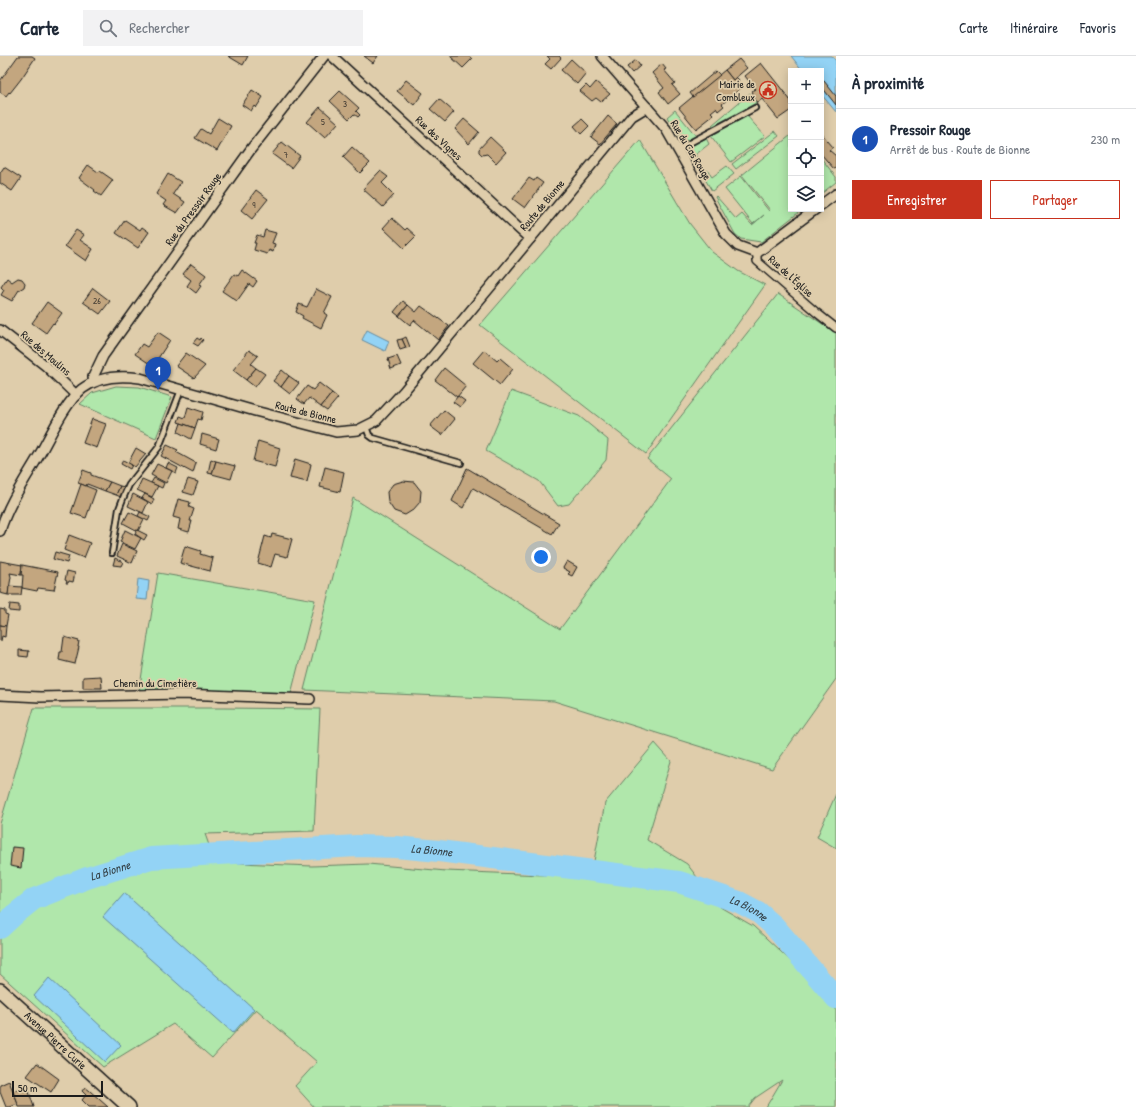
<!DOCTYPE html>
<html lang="fr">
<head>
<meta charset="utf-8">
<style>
  :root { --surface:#fff; --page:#f2f2f3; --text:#1f2937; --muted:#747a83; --line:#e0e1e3; --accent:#c8321e }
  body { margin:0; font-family:"Patrick Hand",sans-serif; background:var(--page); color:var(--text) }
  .controls { position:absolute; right:12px; top:12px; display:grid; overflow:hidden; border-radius:0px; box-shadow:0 2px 10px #0003 }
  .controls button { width:36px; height:36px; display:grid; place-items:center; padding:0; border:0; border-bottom:1px solid var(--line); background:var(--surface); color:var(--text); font:20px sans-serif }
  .scale { position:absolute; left:12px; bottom:10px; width:91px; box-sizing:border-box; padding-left:4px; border:2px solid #1c1c1c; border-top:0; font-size:11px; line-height:14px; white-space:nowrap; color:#1c1c1c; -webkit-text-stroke:3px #dfcdab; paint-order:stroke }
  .you { position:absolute; left:541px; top:501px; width:14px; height:14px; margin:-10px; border:3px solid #fff; border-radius:50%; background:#1a73e8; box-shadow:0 0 0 6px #1a73e833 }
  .badge { display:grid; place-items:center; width:26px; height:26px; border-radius:50%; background:var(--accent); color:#fff; font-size:13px; font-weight:700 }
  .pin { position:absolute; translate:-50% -33px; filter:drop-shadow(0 1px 2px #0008) }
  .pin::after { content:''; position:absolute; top:21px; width:14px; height:12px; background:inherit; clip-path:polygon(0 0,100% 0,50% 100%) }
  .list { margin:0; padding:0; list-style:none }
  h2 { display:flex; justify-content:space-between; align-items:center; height:52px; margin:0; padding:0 16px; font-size:17px }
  h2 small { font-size:13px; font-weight:400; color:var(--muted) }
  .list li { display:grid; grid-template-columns:26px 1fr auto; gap:12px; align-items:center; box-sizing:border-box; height:60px; padding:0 16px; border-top:1px solid var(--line) }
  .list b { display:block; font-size:15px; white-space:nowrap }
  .list p { margin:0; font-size:13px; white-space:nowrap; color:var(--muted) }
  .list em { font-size:13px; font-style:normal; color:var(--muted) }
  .actions { display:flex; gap:8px; padding:12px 16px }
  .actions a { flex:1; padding:9px 0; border:1px solid var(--accent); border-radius:0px; text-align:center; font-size:14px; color:var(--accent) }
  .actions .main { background:var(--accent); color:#fff }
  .icon { flex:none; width:22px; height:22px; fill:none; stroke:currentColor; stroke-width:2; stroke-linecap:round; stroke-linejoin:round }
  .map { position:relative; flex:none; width:836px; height:1051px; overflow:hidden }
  header { display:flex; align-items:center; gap:24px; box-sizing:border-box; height:56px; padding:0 20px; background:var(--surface); border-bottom:1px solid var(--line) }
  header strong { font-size:19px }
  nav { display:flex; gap:22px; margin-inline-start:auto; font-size:14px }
  .search { width:280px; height:36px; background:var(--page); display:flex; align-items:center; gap:10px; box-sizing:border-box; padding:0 14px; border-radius:0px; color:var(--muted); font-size:15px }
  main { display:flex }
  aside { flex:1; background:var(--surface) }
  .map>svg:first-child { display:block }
  .green { fill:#b0e7ab; stroke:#668264 }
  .water { fill:#93d3f5; stroke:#638a9e }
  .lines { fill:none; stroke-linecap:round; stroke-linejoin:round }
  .river { stroke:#93d3f5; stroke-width:22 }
  .building { fill:#c3a67f; stroke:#1c1c1c }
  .service-casing { stroke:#1c1c1c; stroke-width:8 }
  .pedestrian-casing { stroke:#1c1c1c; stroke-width:10 }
  .minor-casing { stroke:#1c1c1c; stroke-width:12 }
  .secondary-casing { stroke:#1c1c1c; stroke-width:16 }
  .service { stroke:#dfcdab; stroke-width:4.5 }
  .pedestrian { stroke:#dfcdab; stroke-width:7 }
  .minor { stroke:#dfcdab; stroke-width:9 }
  .secondary { stroke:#dfcdab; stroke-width:13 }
  .labels { text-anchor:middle; stroke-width:3.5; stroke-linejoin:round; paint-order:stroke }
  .number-label { font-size:9px; fill:#463e35 }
  .poi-label { font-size:11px; fill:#1c1c1c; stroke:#dfcdab; text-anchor:end }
  .street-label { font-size:11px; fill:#1c1c1c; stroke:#dfcdab }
  .water-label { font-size:12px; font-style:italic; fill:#344147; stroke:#dfcdab }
</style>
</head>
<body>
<header>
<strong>Carte</strong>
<div class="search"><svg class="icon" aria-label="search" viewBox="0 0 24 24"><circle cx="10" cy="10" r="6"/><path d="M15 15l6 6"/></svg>Rechercher</div>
<nav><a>Carte</a><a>Itinéraire</a><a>Favoris</a></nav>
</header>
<main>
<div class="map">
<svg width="836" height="1051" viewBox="0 0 836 1051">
  <rect width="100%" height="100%" fill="#dfcdab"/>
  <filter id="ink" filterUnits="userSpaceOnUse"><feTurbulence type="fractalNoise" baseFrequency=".025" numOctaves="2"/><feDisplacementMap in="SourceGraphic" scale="8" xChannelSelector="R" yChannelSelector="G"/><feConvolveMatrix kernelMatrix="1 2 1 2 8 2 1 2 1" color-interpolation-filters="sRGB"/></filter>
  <g filter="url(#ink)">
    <g class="green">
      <polygon points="750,37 756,47 713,70 712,69"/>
      <polygon points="675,54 696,80 683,87 667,61"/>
      <polygon points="747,60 765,80 731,106 711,80"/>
      <polygon points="775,75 779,80 736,113 732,108"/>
      <polygon points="791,79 791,153 803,153 761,186 741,183 735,178 715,141 716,140 736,163 742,158 752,169 764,159 753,168 725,133 741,120 769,155 770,154 742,119"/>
      <polygon points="706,82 709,88 695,99 700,105 697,108 688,92"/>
      <polygon points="640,84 690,168 712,196 738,215 765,229 646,398 480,269"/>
      <polygon points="821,102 836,121 836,126 821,138"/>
      <polygon points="727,110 734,118 712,135 702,118 707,114 712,121"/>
      <polygon points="778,238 836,277 836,623 772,713 554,645 304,634 353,442 560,573 671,423 647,403"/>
      <polygon points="116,330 139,331 172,341 156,382 80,348 92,337"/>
      <polygon points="511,335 579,360 608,384 606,404 569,448 558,450 539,425 486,395"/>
      <polygon points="158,517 315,544 291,638 139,636"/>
      <polygon points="34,652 224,652 320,653 314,775 205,778 215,806 312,810 368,808 446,815 591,821 605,747 655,687 671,705 647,784 687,808 720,851 753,870 793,907 828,946 832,940 836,943 836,1051 766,1051 782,1024 755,1042 748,1051 314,1051 295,1030 317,1006 256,953 212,1002 173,968 103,1011 0,918 0,768"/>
      <polygon points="836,738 836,792 817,781"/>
    </g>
    <g class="water">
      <polygon points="791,0 832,0 836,5 836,56 821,38 821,15 803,15"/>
      <polygon points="367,274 389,285 385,295 362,284"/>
      <polygon points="138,523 149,525 147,544 136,543"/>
      <polygon points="124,837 254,953 233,977 103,861"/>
      <polygon points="49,922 121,989 105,1006 34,940"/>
    </g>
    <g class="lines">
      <path class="river" id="s1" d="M0,872l14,-13 20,-16 53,-21 64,-20 206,-12 39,1 43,4 240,31 60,20 19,10 16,14 62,72"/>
    </g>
    <g class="building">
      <polygon points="18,0 32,0 35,2 21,23 10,37 9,36 6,40 0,36 0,25"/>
      <polygon points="228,0 248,0 243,9"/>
      <polygon points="364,0 378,0 373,7"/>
      <polygon points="450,0 469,0 472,3 463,12"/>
      <polygon points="547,0 559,0 561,2 551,13 545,8 550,3"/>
      <polygon points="571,3 586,17 577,28 561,14"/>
      <polygon points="739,3 747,12 733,24 725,14"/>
      <polygon points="636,4 640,10 632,17 627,11"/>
      <polygon points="761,7 791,45 791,54 778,63 762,43 757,47 752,35 755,33 745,20"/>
      <polygon points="662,8 666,13 664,14 675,27 672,29 680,38 668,48 659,36 664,32 652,17"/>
      <polygon points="725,14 733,24 736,21 739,24 737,25 741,32 722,48 724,50 718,55 716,52 711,56 714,59 696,73 679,52"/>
      <polygon points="716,15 720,19 693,41 690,37"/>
      <polygon points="406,24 423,37 414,49 397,35"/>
      <polygon points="821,25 824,25 836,40 836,49 821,30"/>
      <polygon points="596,26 610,38 601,46 596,42 592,45 580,35 586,29 590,33"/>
      <polygon points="252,34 263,41 256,52 254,50 251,55 242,49"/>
      <polygon points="340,35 359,52 356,55 360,59 358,61 354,58 349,63 330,45"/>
      <polygon points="439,43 454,56 445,66 430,53"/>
      <polygon points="320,51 338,67 325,82 307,66"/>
      <polygon points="608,60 617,68 600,88 591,81"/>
      <polygon points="218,62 231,70 217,95 195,82 201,73 209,78"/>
      <polygon points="464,63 479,76 469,88 455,73"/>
      <polygon points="582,63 589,70 581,78 574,70"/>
      <polygon points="821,77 833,91 829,94 836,100 836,112 834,113 821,98"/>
      <polygon points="490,81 506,96 496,107 487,98 482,99 479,96 479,93"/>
      <polygon points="282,86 300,100 291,112 272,98"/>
      <polygon points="352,91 370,107 360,117 343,101"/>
      <polygon points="88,109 98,116 100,115 113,124 101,140 94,135 95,134 79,122"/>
      <polygon points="4,111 21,122 12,135 0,127 0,117"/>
      <polygon points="380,115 388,121 382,127 394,139 383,151 363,133"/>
      <polygon points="168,118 181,126 173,138 185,146 177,157 163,149 166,145 156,138"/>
      <polygon points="529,122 534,125 536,122 543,127 525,152 513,143"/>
      <polygon points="256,134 268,143 252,163 241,154"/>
      <polygon points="392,162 405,174 407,172 416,180 404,192 383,172"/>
      <polygon points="125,164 140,174 142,171 149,176 138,192 116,177"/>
      <polygon points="76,174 84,179 80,184 93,193 86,205 65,190"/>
      <polygon points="265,174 276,177 272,187 275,188 273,196 269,194 267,198 254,194 256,187 254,187 257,179 263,181"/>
      <polygon points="191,208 206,219 199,229 201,230 196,237 187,230 191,224 183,218"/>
      <polygon points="242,214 257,225 253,231 249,228 237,245 222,235 234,218 238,220"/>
      <polygon points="7,222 12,226 18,222 22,223 25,227 24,231 19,234 12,245 1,239 4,234 1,231"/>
      <polygon points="93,232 110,245 100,258 83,246"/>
      <polygon points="316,233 332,241 324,257 327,259 321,272 302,262 303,260 296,256 299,248 307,251"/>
      <polygon points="403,245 408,249 399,260 394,256"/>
      <polygon points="47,246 62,257 54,268 53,267 46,277 32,267"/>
      <polygon points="408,249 416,256 421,250 449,270 438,284 414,264 410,269 399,260"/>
      <polygon points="158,276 170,284 153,310 135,298 142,288 147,291"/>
      <polygon points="406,281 410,291 406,292 402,283"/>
      <polygon points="197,282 200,284 201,282 203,284 198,290 193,287"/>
      <polygon points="402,283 406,292 400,294 397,284"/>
      <polygon points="249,294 258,300 251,308 256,312 246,324 233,314"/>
      <polygon points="484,294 497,305 500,302 513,313 500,329 473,307"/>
      <polygon points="186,297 205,310 194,322 176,310"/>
      <polygon points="397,300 401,309 391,313 388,303"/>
      <polygon points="256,312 265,318 255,331 246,324"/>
      <polygon points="444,312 466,330 457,341 435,324"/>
      <polygon points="282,314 289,320 281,331 273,325"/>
      <polygon points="289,320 299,327 290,338 281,331"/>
      <polygon points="319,327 332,337 321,351 309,342 304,348 297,343 307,330 313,334"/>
      <polygon points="332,337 338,342 327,355 321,351"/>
      <polygon points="458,340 465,345 460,351 453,346"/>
      <polygon points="188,351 203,356 201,364 198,363 195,372 178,366 180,360 185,362"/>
      <polygon points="444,354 455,363 442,379 430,370"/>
      <polygon points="92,363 106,368 97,392 83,387"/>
      <polygon points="181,367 195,372 191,383 178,376"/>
      <polygon points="202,378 219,383 216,393 200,388"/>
      <polygon points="258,385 280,392 275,411 253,405"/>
      <polygon points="167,389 178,394 176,396 196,407 193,417 161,400"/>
      <polygon points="136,392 146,398 135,411 128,407"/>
      <polygon points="211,403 216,405 212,418 208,417"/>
      <polygon points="295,403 311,408 307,426 290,422"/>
      <polygon points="123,404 132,409 130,413 121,408"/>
      <polygon points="216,405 235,410 231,423 212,418"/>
      <polygon points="168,407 178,412 176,417 166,412"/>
      <polygon points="157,408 172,415 166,427 151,419"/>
      <polygon points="325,411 344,416 340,436 320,431"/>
      <polygon points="467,412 559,467 552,478 473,432 463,452 452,445"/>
      <polygon points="83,414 91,417 91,419 110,426 105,435 87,428 86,430 78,427"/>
      <polygon points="154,422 164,427 162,432 151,427"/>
      <polygon points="142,423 158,430 152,441 137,434"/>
      <polygon points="188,423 198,426 193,439 183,436"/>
      <polygon points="403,425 414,426 421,435 420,446 413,454 405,459 394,455 388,446 387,436 393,428"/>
      <polygon points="110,426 120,430 116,439 105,435"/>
      <polygon points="81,428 96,434 86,462 71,457"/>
      <polygon points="120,430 124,431 121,441 116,439"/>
      <polygon points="133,438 148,446 143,457 128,450"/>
      <polygon points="145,438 154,443 152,448 142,442"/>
      <polygon points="178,443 190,446 189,451 194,453 190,465 192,465 189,476 178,473 180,463 173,461"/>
      <polygon points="129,456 144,463 138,475 123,467"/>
      <polygon points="140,456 150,461 148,465 138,460"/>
      <polygon points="125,474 141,482 135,493 120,486"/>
      <polygon points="137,474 147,479 144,484 135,478"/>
      <polygon points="272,478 292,483 287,501 275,498 271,511 258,507 265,480 271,482"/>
      <polygon points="69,479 90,487 84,502 64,494"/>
      <polygon points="122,488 137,495 132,507 117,500"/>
      <polygon points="185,490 201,495 200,498 213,502 210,515 180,507"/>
      <polygon points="55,496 69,500 67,507 53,503"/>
      <polygon points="115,502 123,506 121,510 113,509"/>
      <polygon points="0,505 22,509 21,519 10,517 11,521 8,539 0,537"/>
      <polygon points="567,505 577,511 572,520 568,518 570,516 563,512"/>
      <polygon points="22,509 58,516 54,534 38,532 37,535 22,532 23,519 21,519"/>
      <polygon points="67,515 75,517 73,526 69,525 68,527 66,527 67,525 65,524"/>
      <polygon points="9,530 22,531 21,539 8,539"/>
      <polygon points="10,548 19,549 19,556 9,555"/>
      <polygon points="0,553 5,554 5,558 8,559 6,570 0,569"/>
      <polygon points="0,569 6,570 5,581 2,580 1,585 0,585"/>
      <polygon points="64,581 79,585 78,591 79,591 75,608 59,604 60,596 62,596"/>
      <polygon points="19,594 29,595 28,601 19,600"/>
      <polygon points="101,620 102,632 83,632 83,621"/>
      <polygon points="12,791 23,792 21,812 10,810"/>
      <polygon points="37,1007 59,1023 51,1036 27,1020"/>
      <polygon points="9,1025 18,1048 10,1051 6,1051 0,1036 0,1029"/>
      <polygon points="27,1030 34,1051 19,1051 13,1035"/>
      <polygon points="85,1031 90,1035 108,1051 89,1051 82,1044 86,1039 82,1035"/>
    </g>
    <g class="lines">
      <g class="service-casing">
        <g id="service">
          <polyline points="682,91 755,52"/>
          <polyline points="366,371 369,379 373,382 461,407"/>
          <polyline points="112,497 119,453 124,440 129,429 159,391 181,334"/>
        </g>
      </g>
      <g class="pedestrian-casing">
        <polyline id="pedestrian" points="757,197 757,205 817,257 836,272"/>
      </g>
      <g class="minor-casing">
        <g id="minor">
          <polyline points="332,0 530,183"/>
          <polyline points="602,0 666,73 726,178 738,190 757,197 816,153"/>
          <polyline points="821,149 836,138"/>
          <polyline points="0,274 46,310 76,339"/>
          <polyline points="95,325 93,321 103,300 251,93 324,0"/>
          <path d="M0,475c9,-29 26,-53 41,-79 10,-18 25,-50 41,-63 17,-13 38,-14 58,-11l115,33 81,21 22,-2 18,-9 27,-29 220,-265 9,-11 15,-9"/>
          <polyline points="0,639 40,641 181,638 310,643"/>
        </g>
      </g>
      <g class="secondary-casing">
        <g id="secondary">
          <path id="s2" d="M0,934l129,117"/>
        </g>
      </g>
      <use href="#service" class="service"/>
      <use href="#pedestrian" class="pedestrian"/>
      <use href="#minor" class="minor"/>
      <use href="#secondary" class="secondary"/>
    </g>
  </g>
  <defs>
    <g id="civic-ring" transform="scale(0.9)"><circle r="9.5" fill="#dfcdab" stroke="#c8321e" stroke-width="1.5"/><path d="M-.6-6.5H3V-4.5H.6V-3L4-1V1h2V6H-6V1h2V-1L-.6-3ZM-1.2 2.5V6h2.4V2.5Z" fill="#c8321e"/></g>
  </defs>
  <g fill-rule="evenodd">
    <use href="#civic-ring" x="768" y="34"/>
  </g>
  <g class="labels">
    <g class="number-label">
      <text x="345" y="51">3</text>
      <text x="323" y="69">5</text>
      <text x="286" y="102">7</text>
      <text x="254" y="152">9</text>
      <text x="97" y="248">26</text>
    </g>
    <g class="poi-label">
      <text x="755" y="32">Mairie de<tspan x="755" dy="13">Combleux</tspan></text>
    </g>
    <g class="street-label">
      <text transform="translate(439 82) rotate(43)" y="4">Rue des Vignes</text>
      <text transform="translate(691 94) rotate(59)" y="4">Rue du Cas Rouge</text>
      <text transform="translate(542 149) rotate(-50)" y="4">Route de Bionne</text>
      <text transform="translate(193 153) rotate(-54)" y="4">Rue du Pressoir Rouge</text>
      <text transform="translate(791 220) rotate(42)" y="4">Rue de l'Église</text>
      <text transform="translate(46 297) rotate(41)" y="4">Rue des Moulins</text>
      <text transform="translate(306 356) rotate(14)" y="4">Route de Bionne</text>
      <text x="155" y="631">Chemin du Cimetière</text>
      <text dy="4" stroke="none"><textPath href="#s2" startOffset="75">Avenue Pierre Curie</textPath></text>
    </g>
    <g class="water-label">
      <text dy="4" stroke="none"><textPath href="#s1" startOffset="450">La Bionne</textPath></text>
      <text dy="4" stroke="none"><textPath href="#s1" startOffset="126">La Bionne</textPath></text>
      <text dy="4" stroke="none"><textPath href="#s1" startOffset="774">La Bionne</textPath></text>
    </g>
  </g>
</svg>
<div class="controls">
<button>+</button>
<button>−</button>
<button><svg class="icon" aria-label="locate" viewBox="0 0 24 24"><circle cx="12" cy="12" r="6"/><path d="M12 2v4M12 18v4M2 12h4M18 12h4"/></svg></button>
<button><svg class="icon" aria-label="layers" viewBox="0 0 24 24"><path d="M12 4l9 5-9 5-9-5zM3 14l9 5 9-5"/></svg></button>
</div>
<div class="scale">50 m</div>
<div class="you"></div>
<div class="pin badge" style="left:158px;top:334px;background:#1a4fb4">1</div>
</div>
<aside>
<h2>À proximité<small></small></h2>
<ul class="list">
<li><span class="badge" style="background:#1a4fb4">1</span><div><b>Pressoir Rouge</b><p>Arrêt de bus · Route de Bionne</p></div><em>230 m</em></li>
</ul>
<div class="actions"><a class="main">Enregistrer</a><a>Partager</a></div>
</aside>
</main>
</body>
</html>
